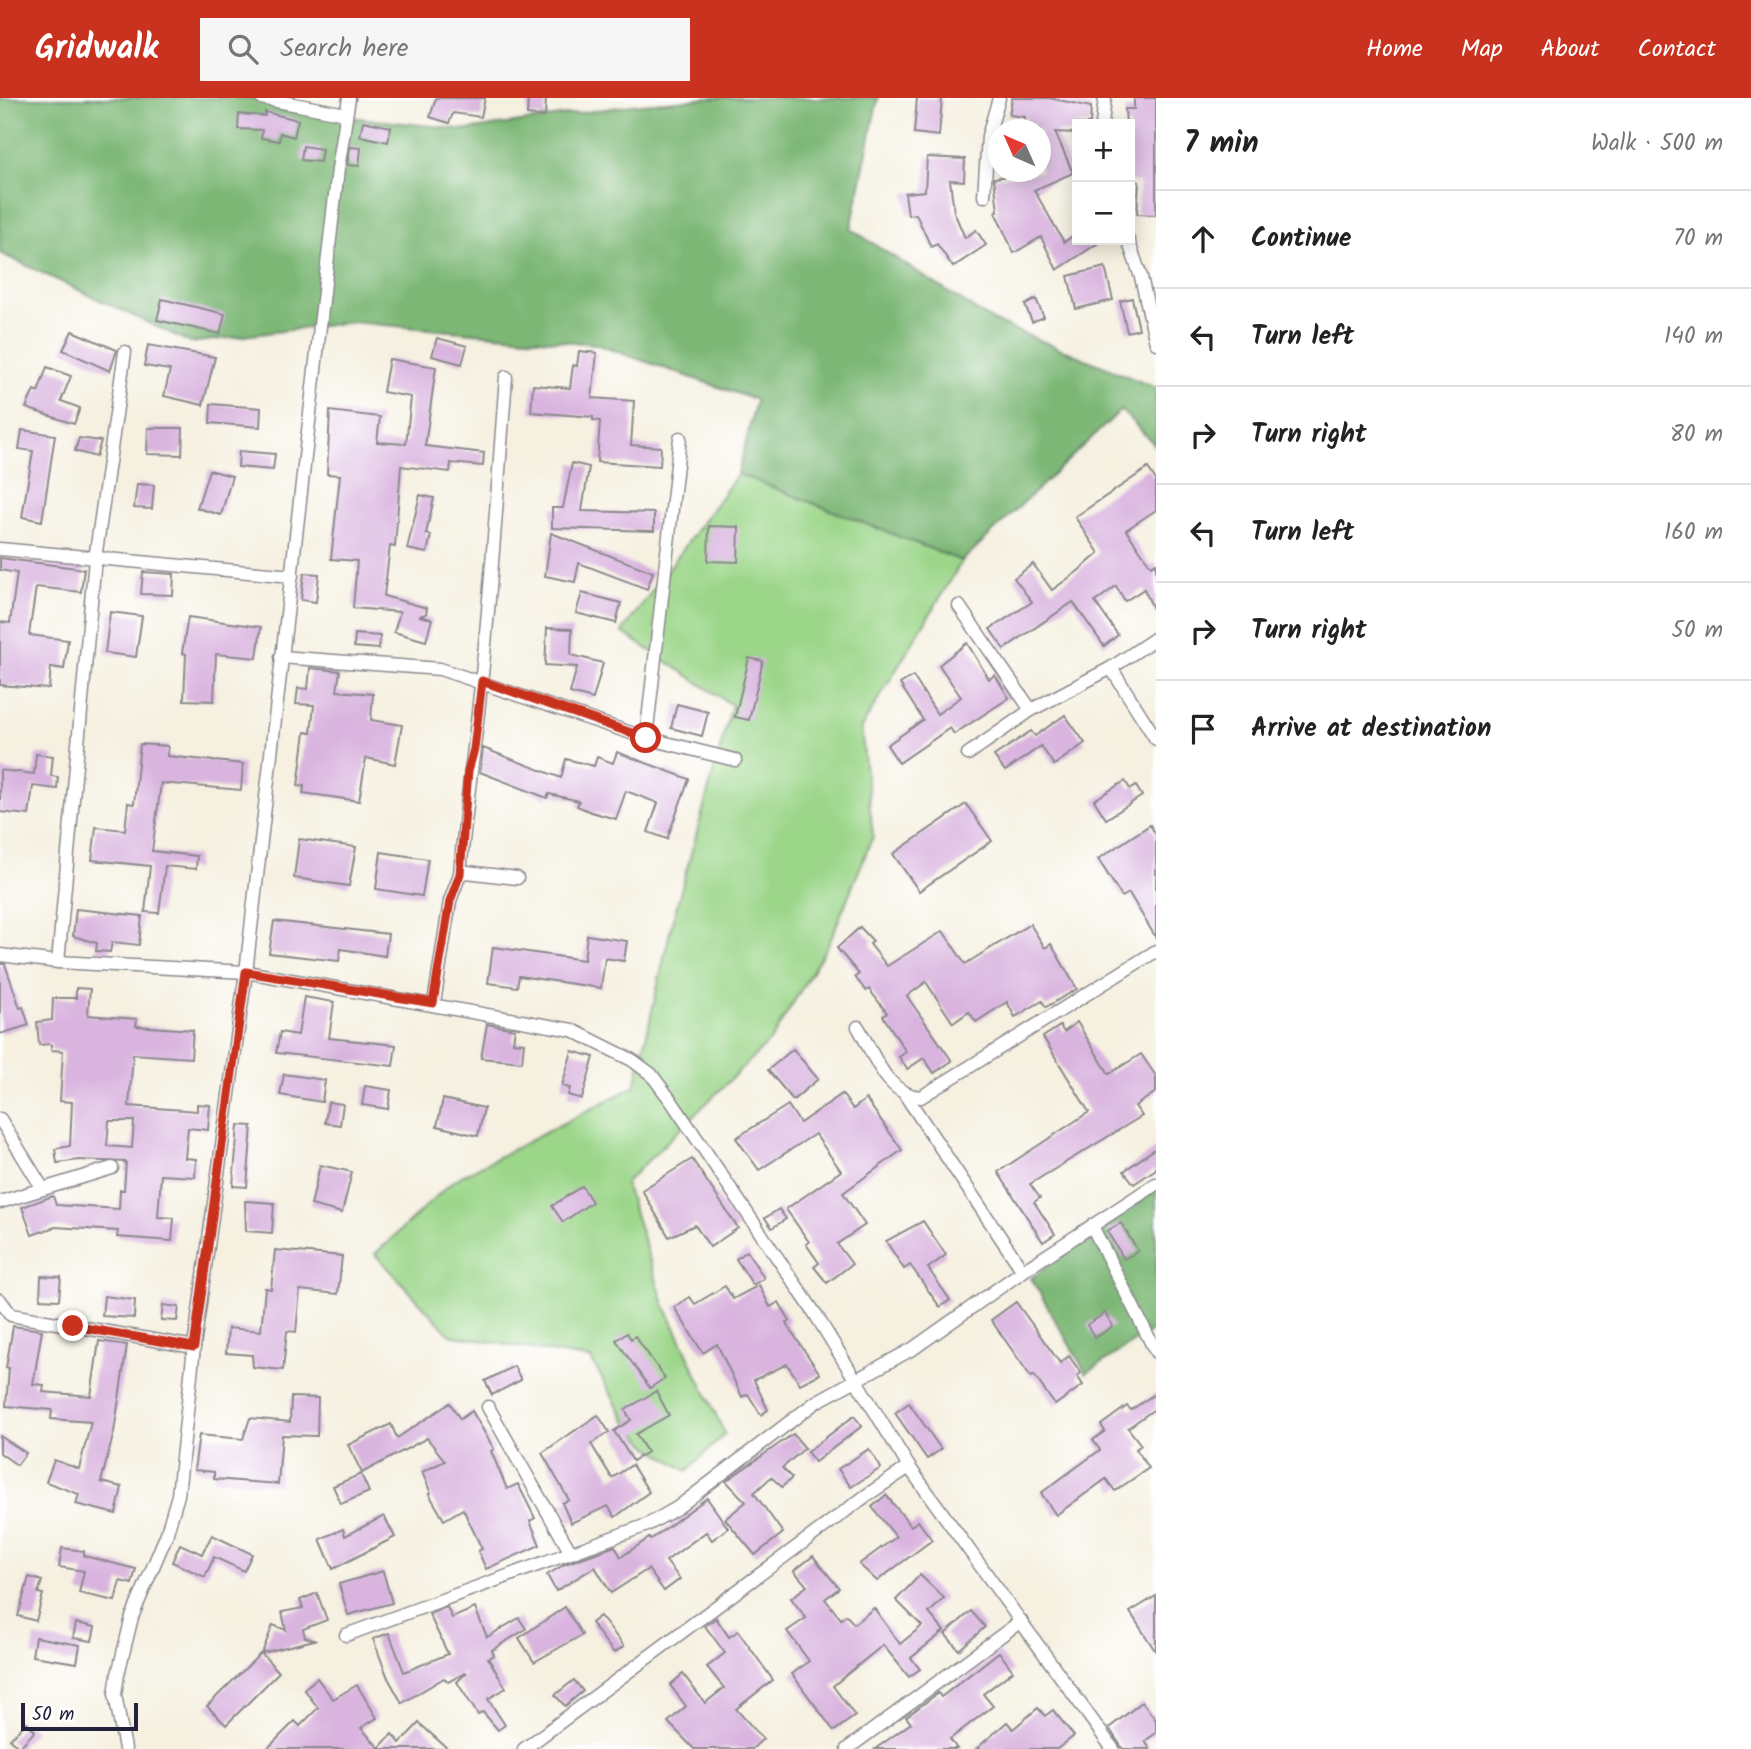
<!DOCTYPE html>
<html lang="en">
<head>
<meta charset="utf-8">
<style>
  :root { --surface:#fff; --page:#f6f6f6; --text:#222; --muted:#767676; --line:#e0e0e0; --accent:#c8321e }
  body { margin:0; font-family:Kalam,sans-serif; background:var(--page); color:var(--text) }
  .controls { position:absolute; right:21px; top:21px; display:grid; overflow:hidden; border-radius:0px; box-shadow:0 4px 18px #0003 }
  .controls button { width:63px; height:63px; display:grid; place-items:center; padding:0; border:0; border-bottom:2px solid var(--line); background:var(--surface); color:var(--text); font:35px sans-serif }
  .compass { position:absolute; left:988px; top:21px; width:63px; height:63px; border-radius:50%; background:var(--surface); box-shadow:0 4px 18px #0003; rotate:315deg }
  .scale { position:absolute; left:21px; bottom:18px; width:117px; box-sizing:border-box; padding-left:7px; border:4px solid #22223b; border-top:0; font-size:19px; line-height:24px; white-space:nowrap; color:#22223b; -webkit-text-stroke:5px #fff; paint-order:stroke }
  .stop { position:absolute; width:21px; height:21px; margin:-16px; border:5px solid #c8321e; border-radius:50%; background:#fff }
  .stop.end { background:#c8321e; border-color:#fff; box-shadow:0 2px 7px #0008 }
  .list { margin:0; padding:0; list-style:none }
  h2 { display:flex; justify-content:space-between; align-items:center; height:91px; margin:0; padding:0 28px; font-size:30px }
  h2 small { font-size:23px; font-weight:400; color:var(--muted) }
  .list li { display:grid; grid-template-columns:46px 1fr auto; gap:21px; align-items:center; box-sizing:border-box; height:98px; padding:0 28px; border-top:2px solid var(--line) }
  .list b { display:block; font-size:26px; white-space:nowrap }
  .list em { font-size:23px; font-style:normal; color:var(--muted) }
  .icon { flex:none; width:38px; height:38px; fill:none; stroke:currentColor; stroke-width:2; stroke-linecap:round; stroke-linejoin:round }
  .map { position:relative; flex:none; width:1156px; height:1651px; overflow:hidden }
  header { display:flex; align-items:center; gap:42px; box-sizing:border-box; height:98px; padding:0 35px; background:var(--accent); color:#fff }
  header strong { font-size:33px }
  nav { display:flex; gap:38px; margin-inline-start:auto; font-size:24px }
  .search { width:490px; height:63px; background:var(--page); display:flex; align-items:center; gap:18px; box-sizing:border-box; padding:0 24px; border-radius:0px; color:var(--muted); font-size:26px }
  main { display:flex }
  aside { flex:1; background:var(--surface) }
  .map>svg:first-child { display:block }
  .green { fill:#9bd689; stroke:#5e7c62; stroke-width:2 }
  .forest { fill:#7cb775; stroke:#4f6c58; stroke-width:2 }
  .building { fill:#d9b4df; fill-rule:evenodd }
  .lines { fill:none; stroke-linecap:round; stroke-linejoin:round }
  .minor-casing { stroke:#8c898e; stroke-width:15 }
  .minor { stroke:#fff; stroke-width:12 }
  .route { stroke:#c8321e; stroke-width:9 }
</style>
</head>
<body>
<header>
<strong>Gridwalk</strong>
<div class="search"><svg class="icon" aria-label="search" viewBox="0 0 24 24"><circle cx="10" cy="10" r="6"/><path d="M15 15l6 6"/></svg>Search here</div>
<nav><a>Home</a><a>Map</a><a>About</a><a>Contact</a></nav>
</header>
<main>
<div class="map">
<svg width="1156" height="1651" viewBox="0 0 1156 1651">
  <rect width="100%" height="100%" fill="#fff"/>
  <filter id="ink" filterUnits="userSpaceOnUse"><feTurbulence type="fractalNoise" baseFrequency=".0143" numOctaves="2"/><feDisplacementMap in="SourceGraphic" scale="14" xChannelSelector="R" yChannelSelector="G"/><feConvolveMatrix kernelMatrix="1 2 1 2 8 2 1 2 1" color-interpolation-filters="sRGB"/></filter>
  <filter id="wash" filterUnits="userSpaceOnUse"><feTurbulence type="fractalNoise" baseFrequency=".00686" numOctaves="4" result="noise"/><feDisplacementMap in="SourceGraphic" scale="28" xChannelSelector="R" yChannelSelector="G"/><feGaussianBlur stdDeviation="1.57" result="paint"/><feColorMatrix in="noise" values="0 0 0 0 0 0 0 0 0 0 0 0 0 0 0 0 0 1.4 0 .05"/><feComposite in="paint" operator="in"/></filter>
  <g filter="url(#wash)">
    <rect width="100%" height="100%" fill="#f5f0e0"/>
    <polygon class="green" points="738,376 962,463 861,630 873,738 830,843 771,942 625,1085 664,1206 725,1336 687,1373 648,1348 625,1321 591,1261 450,1237 375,1156 454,1082 635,988 672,825 732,607 622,534"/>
    <g class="forest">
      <polygon points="0,0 264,0 275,11 467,32 632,7 711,0 878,0 851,131 993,223 1156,290 1156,348 1121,312 962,463 738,376 756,302 595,246 351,224 191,245 0,155"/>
      <polygon points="1156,1093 1156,1230 1086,1275 1031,1180"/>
    </g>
    <g id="blocks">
      <g class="building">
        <polygon points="436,0 485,0 481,19 453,15 449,25 430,19"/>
        <polygon points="528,0 546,0 545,19 527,17"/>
        <polygon points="917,0 942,0 939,38 914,35"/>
        <polygon points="1012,0 1049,0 1091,9 1090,26 1077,26 1077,35 1055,34 1073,75 1034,92 1064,144 1077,135 1077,142 1103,142 1057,172 1041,139 1014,155 995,114 998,113 994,80 1040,74 1040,32 1026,32 1025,19 1009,17"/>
        <polygon points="1134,0 1156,0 1156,117 1137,116 1139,84 1130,83 1130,26 1126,26 1125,11 1134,11"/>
        <polygon points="265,14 298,22 294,39 280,35 279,43 261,40 262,32 238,31 239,16 265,18"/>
        <polygon points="363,23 391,29 388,44 360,38"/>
        <polygon points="303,48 322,51 320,64 301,62"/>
        <polygon points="350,49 361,50 359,68 347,67"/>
        <polygon points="927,59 965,61 964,83 950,82 954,114 965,140 976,132 986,147 953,169 937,146 931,149 916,116 908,117 905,95 925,93"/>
        <polygon points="1105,169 1113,202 1076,211 1068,178"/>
        <polygon points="1132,200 1139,231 1127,234 1120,203"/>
        <polygon points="162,201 225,216 220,236 157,222"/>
        <polygon points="1036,201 1044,219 1032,224 1025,207"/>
        <polygon points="72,233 117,252 110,273 63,252"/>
        <polygon points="437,240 467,248 462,266 432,258"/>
        <polygon points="148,247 215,259 203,307 164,298 170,272 144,268"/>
        <polygon points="579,253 597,255 592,300 634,303 631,347 661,349 660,368 597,364 600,323 593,322 593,319 531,314 533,287 570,290 573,267 577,268"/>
        <polygon points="389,261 436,269 425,348 484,355 483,368 451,365 450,374 401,368 395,449 390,448 384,498 427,510 426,516 419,518 432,521 426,543 394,534 400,514 353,510 357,463 331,461 340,377 327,376 330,313 380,319 377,344 406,346 411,299 383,294"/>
        <polygon points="47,269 71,278 61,303 80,310 74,326 26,310 34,292 38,294"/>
        <polygon points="211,306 261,310 260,329 210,325"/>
        <polygon points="148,330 183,330 182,357 147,356"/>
        <polygon points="22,332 55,337 42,423 22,419 33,353 19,351"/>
        <polygon points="79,340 101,343 96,359 75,353"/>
        <polygon points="239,353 275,356 273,372 238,369"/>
        <polygon points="572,365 589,369 582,413 654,415 654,433 552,430 552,410 563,410"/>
        <polygon points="1148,370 1156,382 1156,412 1126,432 1151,468 1156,465 1156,517 1144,491 1125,503 1116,488 1095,504 1118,537 1104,548 1073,504 1004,551 990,531 1032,504 1014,480 1033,466 1052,492 1077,474 1099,455 1075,419"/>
        <polygon points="209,372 232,378 221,417 197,410"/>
        <polygon points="137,386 154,387 152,411 134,410"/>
        <polygon points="420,397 434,400 426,436 431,437 427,455 407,451"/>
        <polygon points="709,428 739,429 738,464 708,463"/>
        <polygon points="551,435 653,474 647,491 579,465 575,484 545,478"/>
        <polygon points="0,460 84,471 81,494 36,489 29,537 68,542 64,571 51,569 49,591 0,587 0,524 10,525 17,475 0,472"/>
        <polygon points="143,474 174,476 173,497 141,496"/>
        <polygon points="304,475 319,476 316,504 301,502"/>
        <polygon points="582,495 621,505 616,525 576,515"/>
        <polygon points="110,514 142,518 136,559 105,555"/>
        <polygon points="188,519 261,529 257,560 216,556 214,603 184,602 186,556 182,555"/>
        <polygon points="547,530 572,531 571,557 603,565 593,601 570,595 577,569 545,567"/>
        <polygon points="355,536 380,538 379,551 354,549"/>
        <polygon points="967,545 989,581 995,577 1009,600 954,636 950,630 899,665 887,647 923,622 900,586 913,578 937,616 961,599 939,567"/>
        <polygon points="749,560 763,563 749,622 735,619"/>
        <polygon points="310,570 340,573 337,593 373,596 371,622 402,627 395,666 366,660 359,703 303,695 304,688 298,688 305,634 311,635 314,607 296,606 298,590 308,591"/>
        <polygon points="677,606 708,614 702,638 671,630"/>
        <polygon points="1065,617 1085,645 1054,667 1041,648 1005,673 994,658 1031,633 1035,638"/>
        <polygon points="140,646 168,648 167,658 243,666 241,692 161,685 152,753 197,758 196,771 165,768 159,815 145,814 150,768 92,762 96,729 125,732 128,705 134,706"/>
        <polygon points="483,650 561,680 566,661 594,668 597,659 613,665 617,654 689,681 667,741 648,734 658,705 626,693 616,721 591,714 577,708 579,703 549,696 547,700 480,674"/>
        <polygon points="36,656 53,658 51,678 58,679 57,691 33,688 29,717 0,714 0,672 34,676"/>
        <polygon points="1125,683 1130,691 1136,688 1142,698 1106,721 1094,702"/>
        <polygon points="966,706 992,743 919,793 893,756"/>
        <polygon points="1150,727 1156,737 1156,840 1129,795 1122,799 1098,761"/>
        <polygon points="299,741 356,749 349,788 294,780"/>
        <polygon points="381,754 428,761 422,798 376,791"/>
        <polygon points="76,811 142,818 139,847 112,844 110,854 96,853 97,845 73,838"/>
        <polygon points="274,823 388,836 385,858 341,851 339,863 269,855"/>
        <polygon points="1030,826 1045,850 1051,846 1077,891 1046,909 1042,903 1015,919 1007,904 976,924 969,914 953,925 926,884 907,898 952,963 934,975 924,960 907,971 899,959 906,954 883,918 887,915 869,891 866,893 855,879 859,876 837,850 860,829 873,843 870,846 887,868 943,833 965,866"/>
        <polygon points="587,837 627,843 624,863 605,860 601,890 519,878 517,889 488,885 493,849 584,862"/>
        <polygon points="0,866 5,866 20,910 23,909 29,927 0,936"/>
        <path d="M76,890l14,1 -2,26 49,4 -1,7 57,4 -2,28 -58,-4 -4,52 68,5v-7l13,1 -2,25 -20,-2 -3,30 11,1 -1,18 -34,-2 -3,42 16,1 -2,23 -55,-4 1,-6 -63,-4 -23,8 -10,-28 31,-11 3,9 63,4 1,-19h4l2,-28 -47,-2 -22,3 -2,-14 15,-3 2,-44 -12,-1 3,-50 -12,-1v-6l-12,1 -2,-23 15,-2 1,-22h23zM109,1023h25l-2,27 -25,-2z"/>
        <polygon points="304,899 334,904 329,940 396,947 393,968 276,955 280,934 298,937"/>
        <polygon points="1077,924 1109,976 1141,956 1156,978 1156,994 1135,1008 1142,1018 1030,1086 1040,1100 1034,1104 1055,1136 1043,1144 998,1074 1089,1014 1043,939 1060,928 1064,934"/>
        <polygon points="487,926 515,931 513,944 524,945 522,964 481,960"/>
        <polygon points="793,951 818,981 793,1002 768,972"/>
        <polygon points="572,953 594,959 582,1001 568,997 570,990 562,988"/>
        <polygon points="284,976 325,982 322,1004 280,997"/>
        <polygon points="365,988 391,992 388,1011 362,1007"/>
        <polygon points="842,996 853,1011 866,1001 902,1052 843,1095 865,1127 837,1146 852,1166 827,1185 814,1169 819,1165 806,1146 809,1144 786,1111 841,1073 815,1036 759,1072 736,1040 788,1007 800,1025"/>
        <polygon points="443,1001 484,1010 478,1038 437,1028"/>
        <polygon points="328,1004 343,1006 340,1027 325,1025"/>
        <polygon points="238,1027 252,1028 247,1089 233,1088"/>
        <polygon points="1156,1050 1156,1071 1134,1086 1124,1073"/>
        <polygon points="692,1061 738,1130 710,1149 695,1127 669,1139 642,1092"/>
        <polygon points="320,1067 352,1074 342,1115 311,1107"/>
        <polygon points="582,1088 592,1104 563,1124 552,1108"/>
        <polygon points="245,1103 274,1105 272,1135 246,1133"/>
        <polygon points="779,1111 786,1121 772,1130 765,1120"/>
        <polygon points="923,1123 946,1157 928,1170 950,1202 940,1209 913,1171 910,1167 904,1171 886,1143"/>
        <polygon points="1121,1125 1138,1153 1124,1161 1107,1133"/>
        <polygon points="275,1152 342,1158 338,1196 300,1192 296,1234 287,1233 283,1272 253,1269 252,1257 226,1255 228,1230 261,1233 265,1190 271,1191"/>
        <polygon points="747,1153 764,1180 753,1187 736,1161"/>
        <polygon points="41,1178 61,1179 59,1202 40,1201"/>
        <polygon points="759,1187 770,1209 779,1204 790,1223 786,1225 820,1276 800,1286 787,1266 754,1282 768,1312 761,1317 748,1296 742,1299 717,1246 703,1255 674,1209 690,1199 695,1206 725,1188 733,1201"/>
        <polygon points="104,1198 135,1202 134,1220 102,1218"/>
        <polygon points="1016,1204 1060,1265 1069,1258 1081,1275 1077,1278 1083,1287 1055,1307 1034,1277 1031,1279 991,1222"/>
        <polygon points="163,1207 179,1209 177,1223 161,1222"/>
        <polygon points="1105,1215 1113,1228 1095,1240 1087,1227"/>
        <polygon points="13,1228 42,1232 33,1286 44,1287 43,1294 91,1298 99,1243 127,1247 114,1334 101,1384 122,1389 116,1416 76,1406 79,1396 46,1384 54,1362 79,1371 91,1324 51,1321 52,1312 6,1308 9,1270 6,1270"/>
        <polygon points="627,1235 631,1241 635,1238 665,1280 650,1290 616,1242"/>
        <polygon points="514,1268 521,1282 492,1297 485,1283"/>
        <polygon points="656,1293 669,1317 636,1336 647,1354 633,1363 614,1333 631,1322 625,1312"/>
        <polygon points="1156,1295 1156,1310 1128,1330 1141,1347 1136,1351 1149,1370 1115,1393 1106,1381 1056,1417 1041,1395 1100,1352 1093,1342 1105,1333 1101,1327 1127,1308 1131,1312"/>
        <polygon points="291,1299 318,1300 317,1338 282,1337 278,1386 214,1381 214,1374 194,1372 199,1337 243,1341 250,1320 290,1324"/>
        <polygon points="450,1305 460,1321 472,1313 494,1351 491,1353 507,1391 518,1386 535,1420 530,1423 540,1447 486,1471 478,1453 482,1451 463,1411 444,1422 429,1396 431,1395 422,1374 445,1363 427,1340 362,1375 348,1347 391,1326 397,1340"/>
        <polygon points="909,1305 941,1351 927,1361 895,1315"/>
        <polygon points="598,1317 609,1334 591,1346 612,1380 632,1367 649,1394 615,1419 608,1408 571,1425 562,1405 569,1402 542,1355"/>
        <polygon points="854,1318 862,1328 815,1364 807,1354"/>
        <polygon points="793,1336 805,1350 782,1370 792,1380 782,1389 771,1379 754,1395 783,1435 755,1457 725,1421 746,1404 726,1383"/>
        <polygon points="0,1338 26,1355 17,1367 0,1355"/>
        <polygon points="869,1351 881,1370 851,1389 838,1371"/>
        <polygon points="361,1376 369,1394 341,1406 333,1388"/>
        <polygon points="886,1397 911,1428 918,1423 932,1442 877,1483 859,1466 896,1439 872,1409"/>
        <polygon points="707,1400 728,1430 712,1442 706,1434 666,1463 680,1481 664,1493 648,1471 611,1495 595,1469 556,1493 547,1477 565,1466 615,1448 621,1459 649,1440 650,1442"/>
        <polygon points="384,1418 395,1439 333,1471 320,1441 343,1431 345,1438"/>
        <polygon points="212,1437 252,1456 244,1473 214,1459 205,1479 172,1464 180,1446 202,1456"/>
        <polygon points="62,1450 84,1453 84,1458 136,1471 132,1486 120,1483 115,1503 79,1495 84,1473 59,1469"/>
        <polygon points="813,1458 839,1490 825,1501 841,1521 846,1517 854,1526 874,1510 900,1546 922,1528 896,1502 920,1477 944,1500 929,1515 944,1533 911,1560 920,1571 909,1579 883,1547 833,1588 855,1618 834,1633 792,1576 809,1563 787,1533 806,1520 791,1500 807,1488 794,1473"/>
        <polygon points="383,1473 392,1505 348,1517 339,1486"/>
        <polygon points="29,1479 42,1483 38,1495 43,1496 36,1523 18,1518"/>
        <polygon points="317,1495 327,1522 303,1531 305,1539 314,1542 262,1555 273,1527 286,1532 282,1514 303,1510 300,1502"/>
        <polygon points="1156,1498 1156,1554 1130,1514"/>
        <polygon points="447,1509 452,1520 475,1510 487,1539 519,1520 526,1531 492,1552 494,1557 488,1560 506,1590 488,1601 505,1627 498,1632 483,1614 478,1617 457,1584 467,1574 448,1584 444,1580 402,1605 388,1580 373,1541 389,1535 404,1574 448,1556 429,1516"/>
        <polygon points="565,1509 582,1537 534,1564 519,1540"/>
        <polygon points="971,1513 985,1529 959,1552 945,1536"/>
        <polygon points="600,1518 624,1548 614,1555 591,1525"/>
        <polygon points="716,1520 729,1539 738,1533 773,1582 736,1611 763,1641 752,1651 694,1651 668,1624 686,1608 670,1587 683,1576 705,1605 724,1590 707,1569 725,1555 705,1528"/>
        <polygon points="76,1525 95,1529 92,1543 73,1540"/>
        <polygon points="35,1539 80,1547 77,1565 32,1558"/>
        <polygon points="999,1554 1013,1573 983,1596 993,1608 950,1641 957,1651 875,1651 911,1625 906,1619 938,1595 941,1599"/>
        <polygon points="261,1555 279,1574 226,1627 207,1608"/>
        <polygon points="317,1580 333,1601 357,1587 377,1620 361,1630 379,1650 392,1636 400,1645 419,1625 448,1651 267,1651 295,1623 300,1628 318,1610 304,1591"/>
        <polygon points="574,1582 583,1593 565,1608 555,1597"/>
        <polygon points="1142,1604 1156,1622 1156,1635 1145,1643 1150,1651 1123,1651 1109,1630"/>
        <polygon points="1038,1610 1045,1618 1053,1612 1074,1638 1057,1651 976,1651 1007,1624 1013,1631"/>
        <polygon points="27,1624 35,1633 19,1650 10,1641"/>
      </g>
    </g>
  </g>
  <g filter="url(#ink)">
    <use href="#blocks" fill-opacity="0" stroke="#8c898e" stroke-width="2"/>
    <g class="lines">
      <g class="minor-casing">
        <g id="minor">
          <polyline points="261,0 346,16"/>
          <polyline points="1102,26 1105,0"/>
          <polyline points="984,98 988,38 999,0"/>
          <polyline points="1128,142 1141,179 1156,245"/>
          <polyline points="0,451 292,478"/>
          <polyline points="959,508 1031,612"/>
          <polyline points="281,559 440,571 646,640 735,662"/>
          <polyline points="1111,570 1156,641"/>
          <polyline points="646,640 680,340"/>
          <polyline points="968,656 1031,612 1111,570 1156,540"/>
          <path d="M460,776c5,-64 15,-126 21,-190 11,-102 17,-204 25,-307"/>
          <polyline points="0,857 58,864 246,874 572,932 632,962 651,976 672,1004 814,1214 909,1369 1113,1651"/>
          <polyline points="58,864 95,461 125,254"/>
          <polyline points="434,905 450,803 460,776 467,774 517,780"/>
          <path d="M858,929c16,27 28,68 63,70l235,-146"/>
          <polyline points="906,998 1023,1173"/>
          <polyline points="0,1021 43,1091"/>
          <polyline points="0,1104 112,1070"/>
          <polyline points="1092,1128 1156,1254"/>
          <polyline points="0,1202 11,1217 194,1249"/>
          <polyline points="488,1309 571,1455"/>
          <polyline points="346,1537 647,1427 677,1410 816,1304 914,1250 1023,1173 1156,1086"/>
          <polyline points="125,1651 115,1596 118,1576 132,1519 166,1438 178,1397 194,1249 246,874 338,71 349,0"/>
          <polyline points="524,1651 867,1397 909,1369"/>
          <polyline points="847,1651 1021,1523"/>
        </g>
      </g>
      <use href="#minor" class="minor"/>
    </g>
  </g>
  <g class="lines" filter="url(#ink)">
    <polyline class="route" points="73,1228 194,1249 246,874 433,905 450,803 460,776 468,673 474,651 482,583 646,640"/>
  </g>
</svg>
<div class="controls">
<button>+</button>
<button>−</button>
</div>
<svg class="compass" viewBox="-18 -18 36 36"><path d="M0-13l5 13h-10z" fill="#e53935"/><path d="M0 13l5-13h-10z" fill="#767676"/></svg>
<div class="scale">50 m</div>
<div class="stop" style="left:646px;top:640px"></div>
<div class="stop end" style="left:73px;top:1228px"></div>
</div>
<aside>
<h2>7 min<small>Walk · 500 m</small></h2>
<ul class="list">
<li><svg class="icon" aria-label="ahead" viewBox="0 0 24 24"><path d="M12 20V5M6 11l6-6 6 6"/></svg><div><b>Continue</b></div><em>70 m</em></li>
<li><svg class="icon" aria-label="left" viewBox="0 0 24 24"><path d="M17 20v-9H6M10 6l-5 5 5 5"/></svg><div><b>Turn left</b></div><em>140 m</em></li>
<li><svg class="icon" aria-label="right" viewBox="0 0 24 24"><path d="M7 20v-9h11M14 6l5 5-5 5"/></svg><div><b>Turn right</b></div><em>80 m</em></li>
<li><svg class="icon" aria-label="left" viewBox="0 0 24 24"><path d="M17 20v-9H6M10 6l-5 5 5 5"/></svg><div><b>Turn left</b></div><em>160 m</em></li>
<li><svg class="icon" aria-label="right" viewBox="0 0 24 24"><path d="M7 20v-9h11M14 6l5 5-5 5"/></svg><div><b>Turn right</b></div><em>50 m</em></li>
<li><svg class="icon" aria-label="arrive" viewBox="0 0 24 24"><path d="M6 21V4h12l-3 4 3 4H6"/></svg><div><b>Arrive at destination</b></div></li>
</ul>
</aside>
</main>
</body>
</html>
